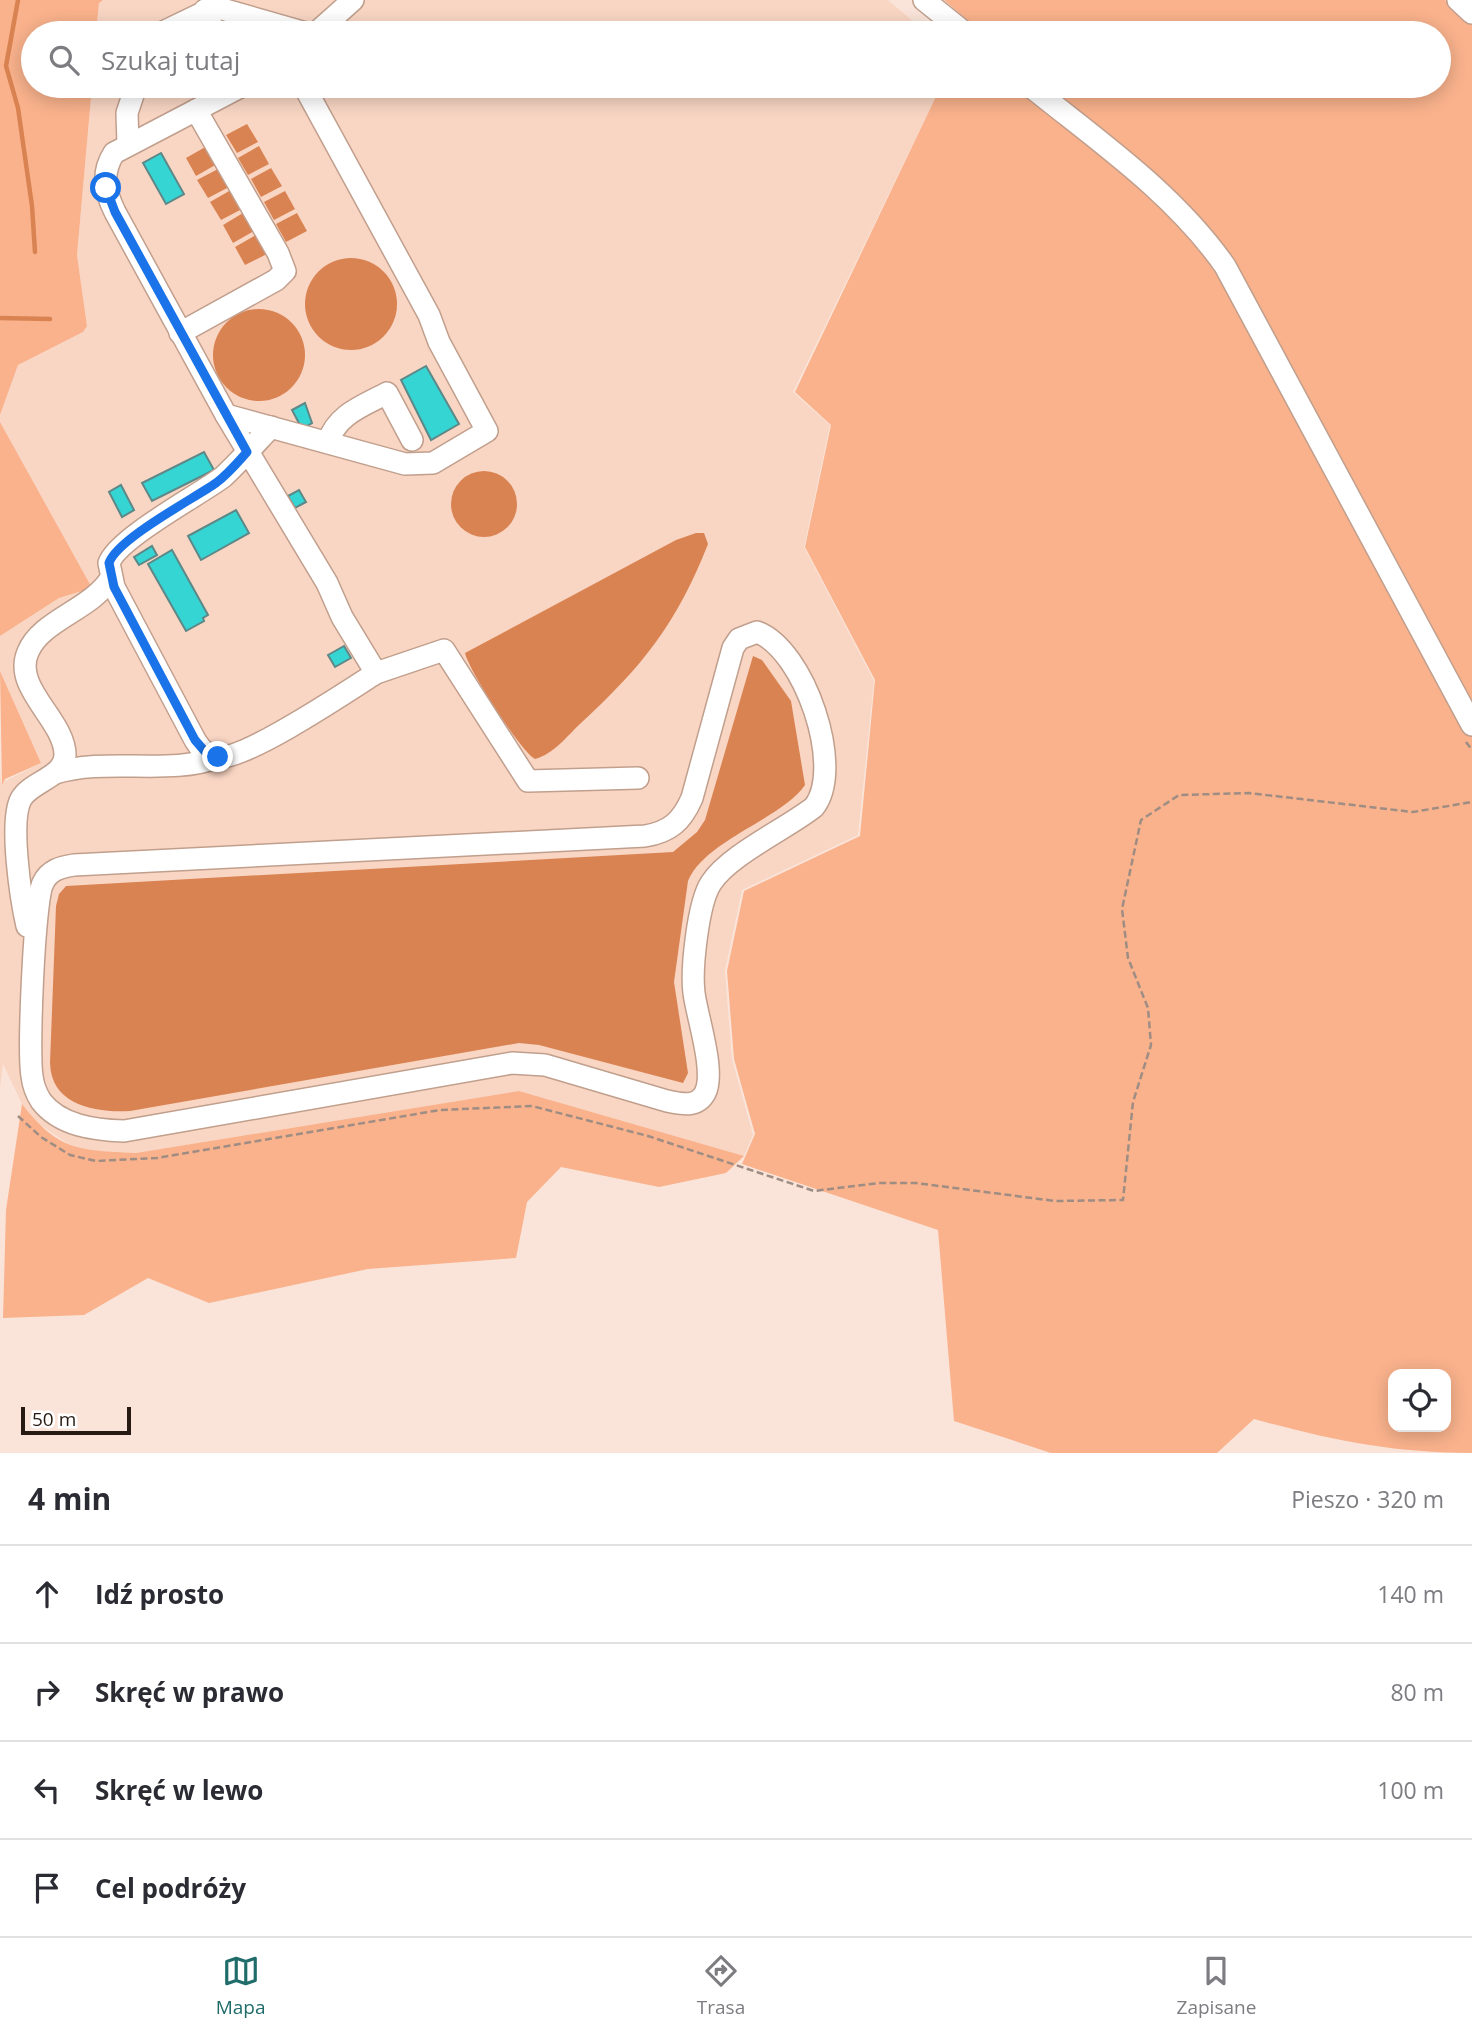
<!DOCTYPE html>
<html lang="pl">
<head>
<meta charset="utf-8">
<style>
  :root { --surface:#fff; --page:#f7f7f7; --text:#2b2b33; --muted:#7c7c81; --line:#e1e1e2; --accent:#206c6b }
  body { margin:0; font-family:"Open Sans",sans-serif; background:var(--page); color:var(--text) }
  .controls { position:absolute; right:21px; bottom:21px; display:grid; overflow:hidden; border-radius:14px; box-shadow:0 4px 18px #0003 }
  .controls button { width:63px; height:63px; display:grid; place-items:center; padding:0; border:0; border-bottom:2px solid var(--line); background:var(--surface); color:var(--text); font:35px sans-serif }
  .scale { position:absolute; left:21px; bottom:18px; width:110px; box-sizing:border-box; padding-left:7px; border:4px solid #271a13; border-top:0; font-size:19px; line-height:24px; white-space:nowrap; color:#271a13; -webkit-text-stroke:5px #fff; paint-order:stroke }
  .stop { position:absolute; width:21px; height:21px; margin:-16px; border:5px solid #1a73e8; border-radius:50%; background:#fff }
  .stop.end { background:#1a73e8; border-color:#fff; box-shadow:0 2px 7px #0008 }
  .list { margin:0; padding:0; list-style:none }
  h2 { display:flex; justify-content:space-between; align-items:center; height:91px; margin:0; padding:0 28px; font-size:30px }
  h2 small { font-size:23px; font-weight:400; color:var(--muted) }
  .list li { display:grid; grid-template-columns:46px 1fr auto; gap:21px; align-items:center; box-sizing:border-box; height:98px; padding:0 28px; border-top:2px solid var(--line) }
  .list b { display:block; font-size:26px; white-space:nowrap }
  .list em { font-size:23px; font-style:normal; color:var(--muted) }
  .icon { flex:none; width:38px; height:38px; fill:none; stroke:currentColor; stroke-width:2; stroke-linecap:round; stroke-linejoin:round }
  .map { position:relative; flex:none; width:1472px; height:1453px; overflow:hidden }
  .search { position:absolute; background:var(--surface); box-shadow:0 4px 18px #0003; left:21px; right:21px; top:21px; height:77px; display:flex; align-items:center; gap:18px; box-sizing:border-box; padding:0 24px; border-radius:38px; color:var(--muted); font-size:26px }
  .sheet { height:483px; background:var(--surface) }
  nav { display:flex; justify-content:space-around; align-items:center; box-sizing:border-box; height:98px; border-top:2px solid var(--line); background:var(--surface); font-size:19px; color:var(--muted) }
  nav a { display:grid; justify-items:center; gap:4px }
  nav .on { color:var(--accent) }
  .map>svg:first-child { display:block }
  .built { fill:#f9d6c4 }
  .green { fill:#f9b28c; fill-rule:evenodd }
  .water { fill:#da8352 }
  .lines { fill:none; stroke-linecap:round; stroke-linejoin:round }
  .stream { stroke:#da8352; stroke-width:4.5 }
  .building { fill:#35d5d3; stroke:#5d8887; stroke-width:2 }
  .minor-casing { stroke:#c19f8d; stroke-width:24 }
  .path { stroke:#9f8d84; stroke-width:2.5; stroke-dasharray:7 3.5; stroke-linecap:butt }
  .minor { stroke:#fff; stroke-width:21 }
  .route { stroke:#1a73e8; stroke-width:9 }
</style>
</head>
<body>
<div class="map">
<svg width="1472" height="1453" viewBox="0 0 1472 1453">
  <rect width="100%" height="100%" fill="#fae4d9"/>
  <g class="built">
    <polygon points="103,0 888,0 927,33 96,33 99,2"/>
    <polygon points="92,86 941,86 793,392 830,425 804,547 874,681 858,835 742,890 725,971 732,1059 753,1135 744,1156 519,1091 136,1153 77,1150 36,1122 22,1104 3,1064 0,1088 0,768 1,783 41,763 0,671 0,636 59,598 91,588 0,422 0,415 18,365 83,332 87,326 77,255"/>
  </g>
  <g class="green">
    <polygon points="0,0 103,0 99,3 96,33 33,33 33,86 92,86 77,255 87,326 83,332 18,365 0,415 0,422 92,588 59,598 0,636"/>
    <path d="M944,0h501l27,23v1430c-79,0 -142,-13 -218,-34l-37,34h-166l-97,-32 -16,-191 -196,-66 13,-30 -21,-75 -7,-88 17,-80 116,-55 15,-156 -70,-133 26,-122 -36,-33 146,-306h498v-53h-469l4,-7zM1393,1374h53v53h-53z"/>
    <polygon points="0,671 41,763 5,779 2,785"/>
    <path d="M519,1091l225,65 -18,17 -67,14 -98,-20 -34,35 -11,56 -148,11 -159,34 -61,-25 -64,37 -81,3 3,-108 16,-106c37,48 58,46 114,49z"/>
  </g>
  <g class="water">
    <polygon points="247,124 258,142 237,153 226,135"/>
    <polygon points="207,146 217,164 196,176 186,158"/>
    <polygon points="259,146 269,164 248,175 238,158"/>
    <polygon points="271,168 282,186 261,197 251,179"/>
    <polygon points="218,169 229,187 208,198 197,180"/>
    <polygon points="231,190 242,209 221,220 210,202"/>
    <polygon points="285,191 295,209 274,220 264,202"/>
    <polygon points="243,213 254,231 233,243 223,225"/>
    <polygon points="297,213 307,231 286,242 276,224"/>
    <polygon points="256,235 267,254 245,265 235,247"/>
    <circle cx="351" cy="304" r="46"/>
    <circle cx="259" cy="355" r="46"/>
    <circle cx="484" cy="504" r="33"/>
    <path d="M696,533h8l4,11c-31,79 -65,122 -127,179 -14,13 -27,31 -46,36 -14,-7 -67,-90 -70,-106l211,-113z"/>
    <path d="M753,656l9,4 29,41 14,84c-23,34 -100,55 -117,96l-14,101 14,91 -5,10 -144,-38 -20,-2 -389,68c-35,2 -79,-6 -80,-48l6,-157 3,-12 7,-8 607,-34 24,-20 8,-12z"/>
  </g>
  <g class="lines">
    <g class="stream">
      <polyline points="18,0 6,66 18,108 32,206 35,252"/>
      <polyline points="0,318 50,319"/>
    </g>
  </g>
  <g class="building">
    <polygon points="161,153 184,194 166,204 143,163"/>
    <polygon points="426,366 459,424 431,440 401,380"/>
    <polygon points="305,403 312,423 302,429 292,410"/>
    <polygon points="204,452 214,470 152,501 142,483"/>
    <polygon points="121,485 134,510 122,517 109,492"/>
    <polygon points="299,490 306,502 295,508 288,496"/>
    <polygon points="236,510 249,533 201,560 188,536"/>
    <polygon points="152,546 157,555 139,565 134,557"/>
    <polygon points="172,550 208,615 203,618 204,621 186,631 148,564"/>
    <polygon points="344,646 351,658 335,667 328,655"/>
  </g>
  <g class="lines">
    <g class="minor-casing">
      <g id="minor">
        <polyline points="924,0 965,33"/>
        <polyline points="1458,0 1472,13"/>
        <polyline points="205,10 215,33"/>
        <polyline points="161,33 215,7 306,33"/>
        <polyline points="316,33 353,0"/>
        <path d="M242,86l-128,67c-13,20 -9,39 1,59l111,203 179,49 28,-1 54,-32 -48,-89 -10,-27 -125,-229"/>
        <path d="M1030,86c68,55 144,107 195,180l247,459"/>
        <polyline points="128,144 127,113 136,86"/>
        <polyline points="180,333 276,280 285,271 278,253 196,110"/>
        <path d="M226,415l101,168 15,34 34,56c-28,18 -128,85 -156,84 -12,0 -19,-7 -25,-17l-81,-153 -5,-24c9,-25 90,-68 114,-86 17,-16 32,-33 48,-50"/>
        <path d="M328,442c9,-28 35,-36 59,-49l25,47"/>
        <path d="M757,632c47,17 88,136 57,175 -28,22 -85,48 -103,76 -13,20 -20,86 -17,110 3,24 22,79 11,100 -8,15 -24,11 -38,8l-122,-36 -33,-2 -388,68c-29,-1 -64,-5 -83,-30 -5,-8 -8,-16 -9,-25 -4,-23 2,-177 11,-193 6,-13 18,-16 31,-18l571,-29c25,-4 37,-15 47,-38l41,-150 6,-9z"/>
        <polyline points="376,673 444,650 528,781 638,778"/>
        <path d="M55,773c52,-16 116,3 163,-16"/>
        <path d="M27,926c-6,-26 -18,-105 -6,-127 10,-18 43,-21 44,-44 0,-35 -53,-67 -37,-103 13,-32 63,-42 83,-74"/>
      </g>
    </g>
    <g class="path">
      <polyline points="1466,742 1472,750"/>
      <polyline points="18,1116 41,1137 70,1155 96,1161 157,1158 440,1110 532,1106 648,1136 814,1191 879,1183 916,1183 1055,1201 1123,1200 1133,1102 1151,1045 1148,1008 1128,958 1122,909 1141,820 1179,795 1249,793 1413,812 1472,802"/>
    </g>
    <use href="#minor" class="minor"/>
  </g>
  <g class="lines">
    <path class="route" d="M106,188l9,24 132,240c-10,11 -19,22 -31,31 -23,16 -99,56 -107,80l5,24 81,153 13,15 10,2"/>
  </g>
</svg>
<div class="controls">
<button><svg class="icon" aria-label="locate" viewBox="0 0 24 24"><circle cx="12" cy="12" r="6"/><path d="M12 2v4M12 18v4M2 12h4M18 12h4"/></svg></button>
</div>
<div class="scale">50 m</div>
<div class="stop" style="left:106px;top:188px"></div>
<div class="stop end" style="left:218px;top:757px"></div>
<div class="search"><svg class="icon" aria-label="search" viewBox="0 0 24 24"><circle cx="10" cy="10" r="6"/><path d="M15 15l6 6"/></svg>Szukaj tutaj</div>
</div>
<section class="sheet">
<h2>4 min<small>Pieszo · 320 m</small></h2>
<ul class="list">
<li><svg class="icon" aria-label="ahead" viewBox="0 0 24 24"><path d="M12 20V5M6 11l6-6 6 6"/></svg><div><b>Idź prosto</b></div><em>140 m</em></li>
<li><svg class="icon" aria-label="right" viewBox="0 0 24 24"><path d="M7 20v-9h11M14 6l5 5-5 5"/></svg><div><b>Skręć w prawo</b></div><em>80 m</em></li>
<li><svg class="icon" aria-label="left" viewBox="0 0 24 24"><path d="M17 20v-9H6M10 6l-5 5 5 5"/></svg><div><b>Skręć w lewo</b></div><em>100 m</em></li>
<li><svg class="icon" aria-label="arrive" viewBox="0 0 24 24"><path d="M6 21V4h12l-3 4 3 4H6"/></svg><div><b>Cel podróży</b></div></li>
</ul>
</section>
<nav>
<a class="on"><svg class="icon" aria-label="map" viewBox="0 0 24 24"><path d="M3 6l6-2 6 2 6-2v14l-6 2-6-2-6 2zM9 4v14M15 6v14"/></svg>Mapa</a>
<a><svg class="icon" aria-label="directions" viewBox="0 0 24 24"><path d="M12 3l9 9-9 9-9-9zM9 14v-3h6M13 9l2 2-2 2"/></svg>Trasa</a>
<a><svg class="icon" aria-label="saved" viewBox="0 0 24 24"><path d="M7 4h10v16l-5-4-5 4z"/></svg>Zapisane</a>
</nav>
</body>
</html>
